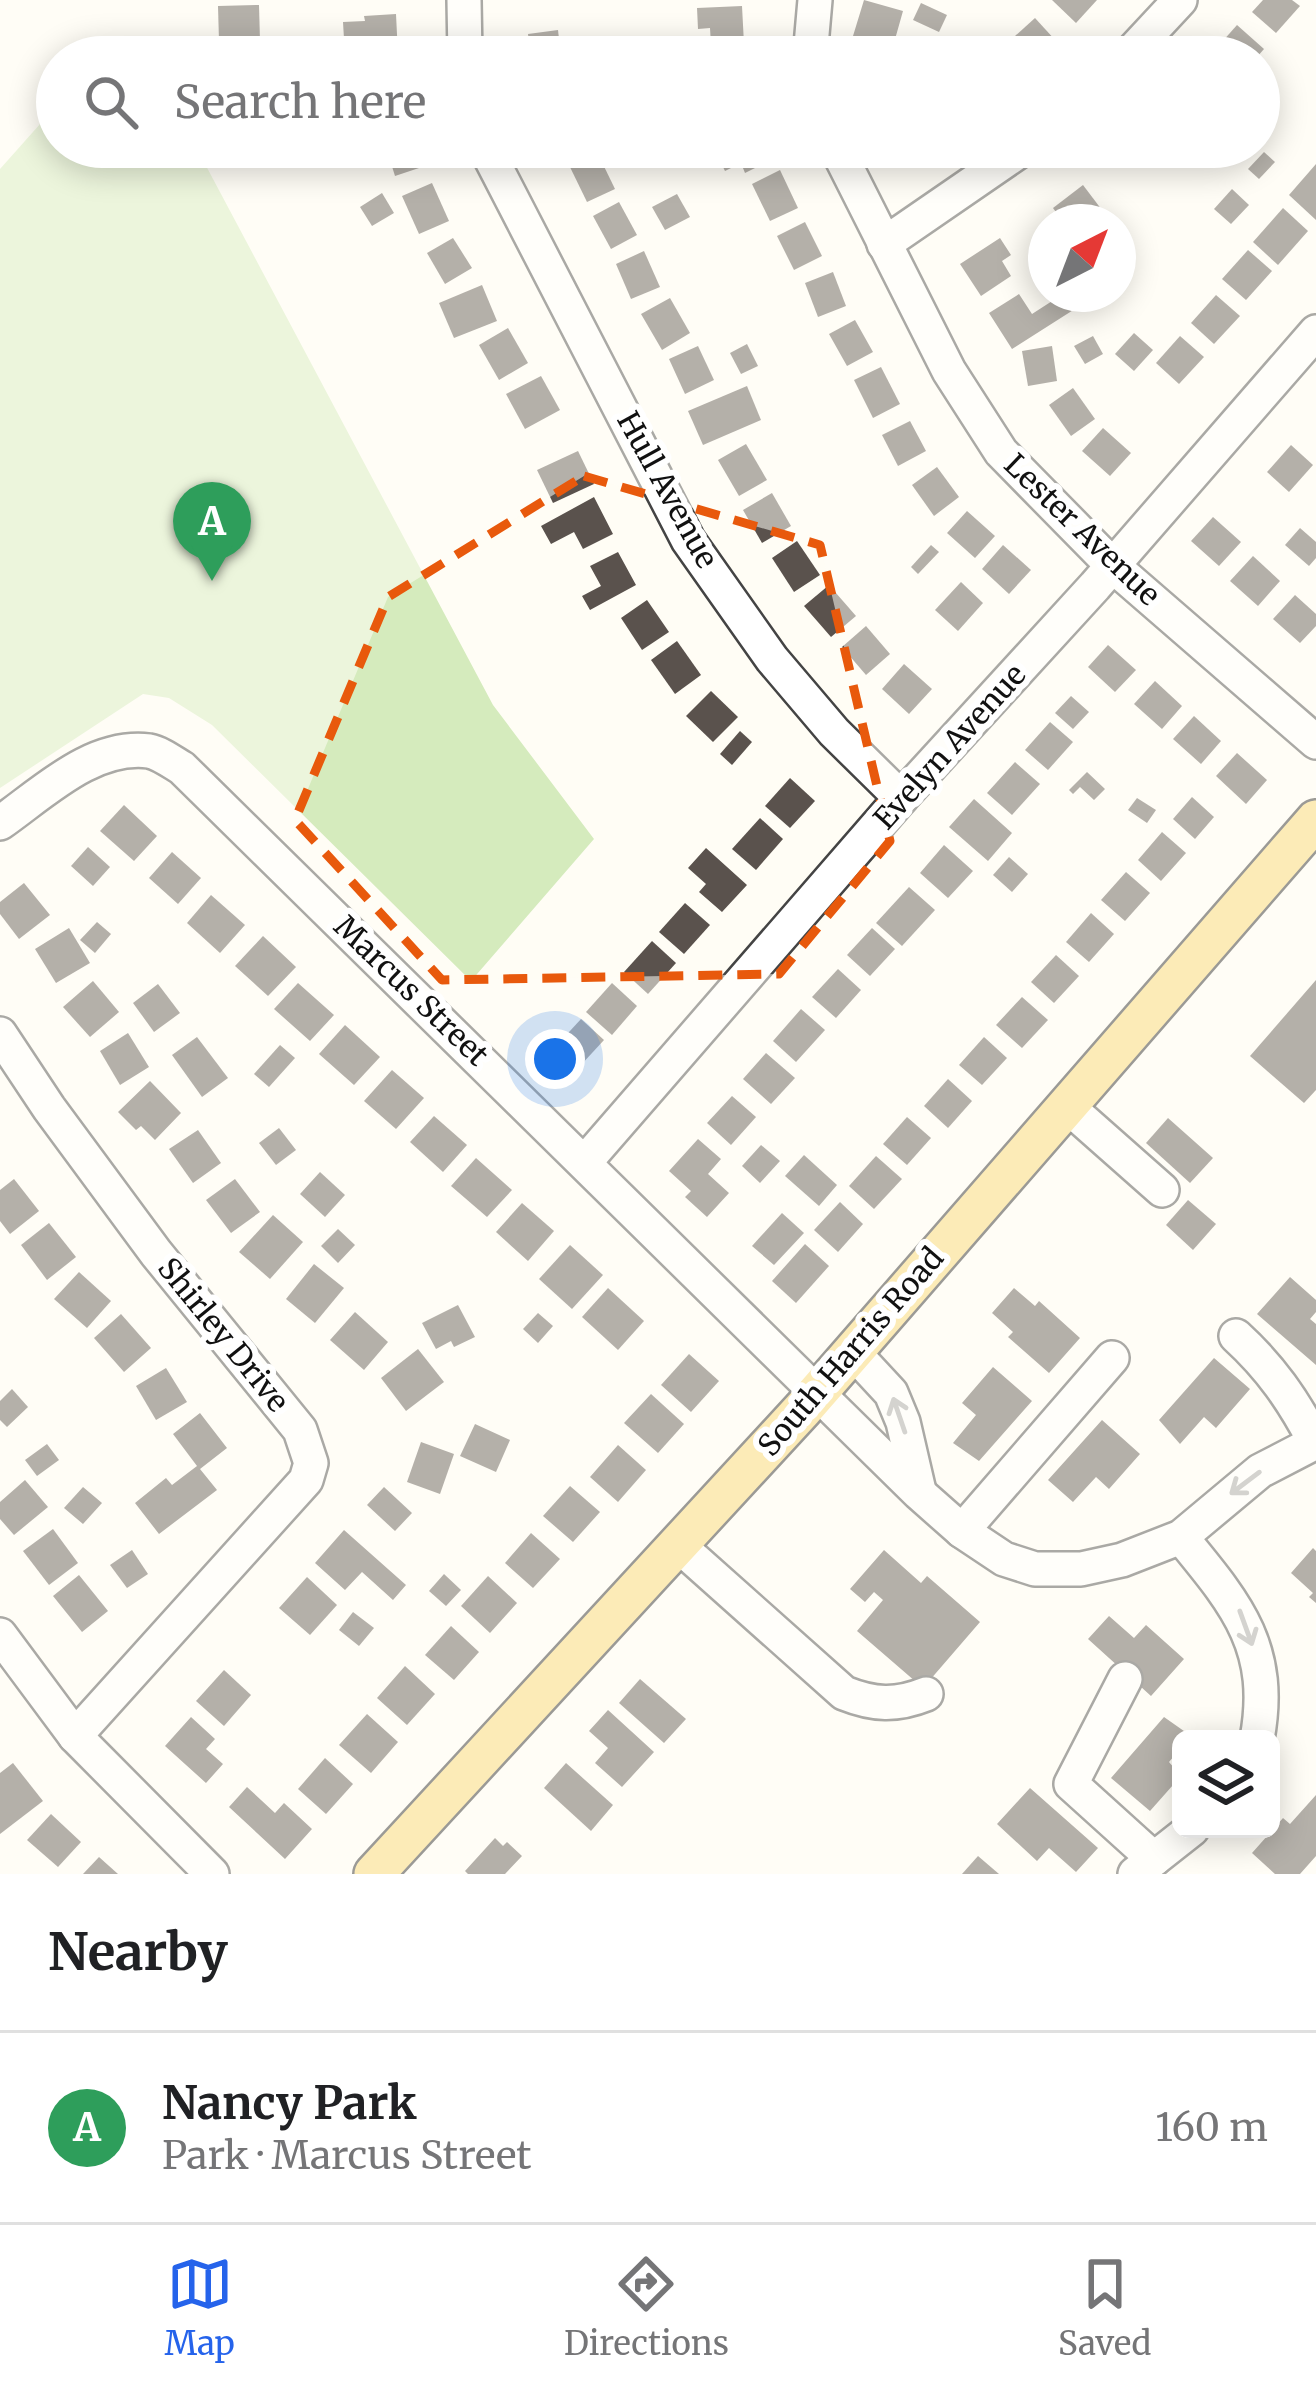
<!DOCTYPE html>
<html lang="en">
<head>
<meta charset="utf-8">
<style>
  :root { --surface:#fff; --page:#f6f6f6; --text:#202124; --muted:#757577; --line:#e0e0e0; --accent:#2563eb }
  body { margin:0; font-family:Merriweather,serif; background:var(--page); color:var(--text) }
  .controls { position:absolute; right:36px; bottom:36px; display:grid; overflow:hidden; border-radius:18px; box-shadow:0 6px 30px #0003 }
  .controls button { width:108px; height:108px; display:grid; place-items:center; padding:0; border:0; border-bottom:3px solid var(--line); background:var(--surface); color:var(--text); font:60px sans-serif }
  .compass { position:absolute; left:1028px; top:204px; width:108px; height:108px; border-radius:50%; background:var(--surface); box-shadow:0 6px 30px #0003; rotate:42deg }
  .you { position:absolute; left:555px; top:1059px; width:42px; height:42px; margin:-30px; border:9px solid #fff; border-radius:50%; background:#1a73e8; box-shadow:0 0 0 18px #1a73e833 }
  .badge { display:grid; place-items:center; width:78px; height:78px; border-radius:50%; background:var(--accent); color:#fff; font-size:39px; font-weight:700 }
  .pin { position:absolute; translate:-50% -99px; filter:drop-shadow(0 3px 6px #0008) }
  .pin::after { content:''; position:absolute; top:63px; width:42px; height:36px; background:inherit; clip-path:polygon(0 0,100% 0,50% 100%) }
  .list { margin:0; padding:0; list-style:none }
  h2 { display:flex; justify-content:space-between; align-items:center; height:156px; margin:0; padding:0 48px; font-size:51px }
  h2 small { font-size:39px; font-weight:400; color:var(--muted) }
  .list li { display:grid; grid-template-columns:78px 1fr auto; gap:36px; align-items:center; box-sizing:border-box; height:192px; padding:0 48px; border-top:3px solid var(--line) }
  .list b { display:block; font-size:45px; white-space:nowrap }
  .list p { margin:0; font-size:39px; white-space:nowrap; color:var(--muted) }
  .list em { font-size:39px; font-style:normal; color:var(--muted) }
  .icon { flex:none; width:66px; height:66px; fill:none; stroke:currentColor; stroke-width:2; stroke-linecap:round; stroke-linejoin:round }
  .map { position:relative; flex:none; width:1316px; height:1874px; overflow:hidden }
  .search { position:absolute; background:var(--surface); box-shadow:0 6px 30px #0003; left:36px; right:36px; top:36px; height:132px; display:flex; align-items:center; gap:30px; box-sizing:border-box; padding:0 42px; border-radius:66px; color:var(--muted); font-size:45px }
  .sheet { height:348px; background:var(--surface) }
  nav { display:flex; justify-content:space-around; align-items:center; box-sizing:border-box; height:168px; border-top:3px solid var(--line); background:var(--surface); font-size:33px; color:var(--muted) }
  nav a { display:grid; justify-items:center; gap:6px }
  nav .on { color:var(--accent) }
  .map>svg:first-child { display:block }
  .green { fill:#d5ebbd }
  .building { fill:#5a524d }
  .lines { fill:none; stroke-linecap:round; stroke-linejoin:round }
  .minor-casing { stroke:#444; stroke-width:38 }
  .major-casing { stroke:#222; stroke-width:44 }
  .minor { stroke:#fff; stroke-width:33 }
  .major { stroke:#f9d66b; stroke-width:39 }
  .oneway { stroke:#a0a0a0 }
  .marked { fill:none; stroke:#e8590c; stroke-width:9; stroke-dasharray:24 15; stroke-linejoin:round }
  .labels { text-anchor:middle; stroke-width:12; stroke-linejoin:round; paint-order:stroke }
  .street-label { font-size:30px; fill:#111; stroke:#fff }
</style>
</head>
<body>
<div class="map">
<svg width="1316" height="1874" viewBox="0 0 1316 1874">
  <rect width="100%" height="100%" fill="#fffdf5"/>
  <polygon class="green" points="57,105 57,147 196,147 493,705 594,839 471,981 212,725 169,698 143,694 0,788 0,169"/>
  <g class="building">
    <polygon points="864,0 903,11 890,57 870,56 874,42 853,36"/>
    <polygon points="1052,0 1097,0 1076,23"/>
    <polygon points="1263,0 1292,0 1300,6 1276,33 1252,12"/>
    <polygon points="921,3 947,15 939,32 913,20"/>
    <polygon points="259,5 260,41 219,41 218,6"/>
    <polygon points="742,6 744,44 711,45 710,28 698,29 697,8"/>
    <polygon points="396,14 398,55 367,56 366,39 344,39 343,22 365,21 364,16"/>
    <polygon points="1035,18 1056,41 1038,57 1015,57 1004,46"/>
    <polygon points="1237,25 1264,49 1257,57 1220,57 1214,51"/>
    <polygon points="558,30 561,57 531,57 528,34"/>
    <polygon points="386,147 418,147 425,166 395,176"/>
    <polygon points="713,147 767,147 773,159 745,173 741,163 725,171"/>
    <polygon points="1138,147 1175,147 1159,165"/>
    <polygon points="1218,147 1251,147 1236,163"/>
    <polygon points="597,152 615,189 587,202 569,165"/>
    <polygon points="1264,152 1275,162 1259,179 1248,169"/>
    <polygon points="1316,164 1316,220 1289,195"/>
    <polygon points="780,170 798,208 770,221 752,184"/>
    <polygon points="432,183 449,221 419,234 402,196"/>
    <polygon points="1083,185 1111,222 1063,222 1053,208"/>
    <polygon points="1232,189 1249,205 1231,224 1214,209"/>
    <polygon points="382,193 394,213 372,226 360,207"/>
    <polygon points="677,194 690,217 665,230 652,207"/>
    <polygon points="619,202 637,235 611,249 593,216"/>
    <polygon points="1283,208 1308,231 1278,265 1253,242"/>
    <polygon points="805,222 822,256 794,270 777,236"/>
    <polygon points="453,238 472,268 445,284 427,253"/>
    <polygon points="1000,238 1011,255 1002,261 1011,276 981,296 960,264"/>
    <polygon points="1248,250 1272,271 1246,300 1222,279"/>
    <polygon points="644,251 660,287 631,299 616,264"/>
    <polygon points="833,272 846,306 818,317 805,283"/>
    <polygon points="482,285 497,321 454,338 439,303"/>
    <polygon points="1019,294 1032,314 1063,294 1070,294 1078,307 1012,349 989,313"/>
    <polygon points="1216,295 1240,316 1214,344 1191,323"/>
    <polygon points="670,298 690,333 662,350 641,314"/>
    <polygon points="855,320 873,352 847,366 829,334"/>
    <polygon points="508,328 528,363 499,380 479,345"/>
    <polygon points="1134,333 1153,350 1134,371 1115,354"/>
    <polygon points="1093,336 1103,354 1085,364 1074,346"/>
    <polygon points="1180,336 1204,357 1179,384 1156,363"/>
    <polygon points="747,344 758,366 741,374 730,353"/>
    <polygon points="698,346 714,380 685,394 669,359"/>
    <polygon points="1052,346 1057,381 1028,386 1022,351"/>
    <polygon points="881,367 900,404 873,418 854,380"/>
    <polygon points="541,376 560,410 525,429 506,394"/>
    <polygon points="747,386 761,420 703,445 688,411"/>
    <polygon points="1073,388 1095,419 1071,436 1049,405"/>
    <polygon points="910,421 926,451 898,466 882,435"/>
    <polygon points="1103,428 1131,453 1110,476 1082,451"/>
    <polygon points="746,444 767,480 739,496 718,460"/>
    <polygon points="1291,445 1313,465 1289,492 1267,472"/>
    <polygon points="578,451 594,484 553,503 537,470"/>
    <polygon points="937,467 959,497 934,516 912,485"/>
    <polygon points="772,493 791,526 762,543 743,510"/>
    <polygon points="594,497 613,534 583,549 574,532 551,544 541,526"/>
    <polygon points="967,511 995,536 975,558 947,533"/>
    <polygon points="1213,517 1241,542 1219,566 1191,541"/>
    <polygon points="1300,528 1316,542 1316,558 1309,566 1285,545"/>
    <polygon points="797,541 820,575 794,592 772,558"/>
    <polygon points="931,545 939,552 918,574 911,567"/>
    <polygon points="1003,545 1031,570 1009,594 982,569"/>
    <polygon points="618,552 636,585 590,610 582,596 601,586 590,566"/>
    <polygon points="1253,556 1280,581 1258,606 1230,581"/>
    <polygon points="961,582 983,603 958,631 935,610"/>
    <polygon points="829,585 856,616 831,637 804,606"/>
    <polygon points="1295,595 1316,614 1316,626 1300,643 1273,619"/>
    <polygon points="647,600 669,632 642,650 621,618"/>
    <polygon points="866,626 890,654 866,675 842,647"/>
    <polygon points="677,641 701,675 675,694 651,660"/>
    <polygon points="1108,645 1136,670 1115,692 1088,667"/>
    <polygon points="904,664 932,689 909,714 882,689"/>
    <polygon points="1155,681 1182,706 1162,729 1134,704"/>
    <polygon points="711,691 738,717 713,742 686,716"/>
    <polygon points="1071,696 1089,712 1073,729 1055,713"/>
    <polygon points="1194,716 1221,741 1201,764 1173,739"/>
    <polygon points="1050,722 1073,742 1048,770 1025,750"/>
    <polygon points="740,731 752,742 732,765 720,754"/>
    <polygon points="1237,753 1267,780 1246,804 1216,776"/>
    <polygon points="1015,762 1040,784 1012,815 987,793"/>
    <polygon points="1087,772 1105,789 1094,800 1080,787 1073,794 1069,790"/>
    <polygon points="790,778 815,801 790,828 765,806"/>
    <polygon points="1192,797 1214,817 1195,839 1173,819"/>
    <polygon points="1137,798 1156,810 1147,823 1128,810"/>
    <polygon points="974,799 1012,833 988,861 949,827"/>
    <polygon points="124,805 157,836 134,861 100,831"/>
    <polygon points="760,818 783,839 756,870 732,849"/>
    <polygon points="1162,832 1186,853 1161,881 1138,860"/>
    <polygon points="944,845 973,871 948,898 920,873"/>
    <polygon points="88,847 110,867 93,886 71,866"/>
    <polygon points="706,848 747,885 722,912 699,892 706,884 688,868"/>
    <polygon points="172,852 201,878 178,904 149,878"/>
    <polygon points="1009,857 1028,874 1012,892 993,875"/>
    <polygon points="1126,872 1150,893 1125,921 1101,900"/>
    <polygon points="24,883 50,915 19,939 0,914 0,902"/>
    <polygon points="909,887 935,910 902,946 876,923"/>
    <polygon points="211,895 245,925 220,953 187,923"/>
    <polygon points="685,903 710,925 684,954 659,932"/>
    <polygon points="1091,913 1114,934 1089,962 1066,942"/>
    <polygon points="97,922 111,934 95,953 80,940"/>
    <polygon points="69,928 90,963 56,983 35,949"/>
    <polygon points="872,928 895,949 870,976 847,955"/>
    <polygon points="263,936 296,967 268,996 235,966"/>
    <polygon points="652,941 676,963 648,994 624,972"/>
    <polygon points="1056,955 1079,976 1054,1003 1031,982"/>
    <polygon points="838,969 861,990 836,1018 812,997"/>
    <polygon points="1316,980 1316,1090 1304,1103 1250,1056"/>
    <polygon points="93,981 119,1012 90,1037 63,1007"/>
    <polygon points="298,983 334,1015 310,1041 274,1009"/>
    <polygon points="612,983 637,1006 612,1035 586,1012"/>
    <polygon points="158,984 180,1013 154,1032 133,1003"/>
    <polygon points="1022,997 1048,1020 1022,1048 996,1025"/>
    <polygon points="801,1009 825,1030 796,1062 773,1041"/>
    <polygon points="581,1019 604,1040 569,1078 546,1057"/>
    <polygon points="345,1025 380,1057 354,1085 319,1054"/>
    <polygon points="128,1033 149,1067 120,1085 100,1051"/>
    <polygon points="197,1037 228,1078 202,1097 172,1055"/>
    <polygon points="984,1037 1007,1058 982,1085 959,1065"/>
    <polygon points="280,1045 295,1058 269,1087 254,1074"/>
    <polygon points="766,1053 795,1078 771,1104 743,1079"/>
    <polygon points="392,1070 424,1098 396,1129 364,1101"/>
    <polygon points="948,1079 972,1101 948,1128 924,1106"/>
    <polygon points="150,1081 181,1113 155,1140 141,1126 136,1130 118,1112"/>
    <polygon points="732,1096 756,1117 731,1145 707,1123"/>
    <polygon points="434,1116 467,1145 443,1172 410,1142"/>
    <polygon points="907,1117 931,1138 907,1165 883,1144"/>
    <polygon points="1168,1118 1213,1158 1190,1183 1146,1143"/>
    <polygon points="279,1128 296,1150 276,1165 259,1143"/>
    <polygon points="198,1130 221,1163 193,1183 169,1149"/>
    <polygon points="698,1139 721,1159 708,1174 729,1193 707,1217 685,1197 691,1191 669,1171"/>
    <polygon points="761,1145 780,1161 760,1183 742,1166"/>
    <polygon points="804,1155 837,1185 819,1206 785,1176"/>
    <polygon points="876,1156 902,1179 874,1209 849,1186"/>
    <polygon points="476,1158 512,1190 487,1217 451,1186"/>
    <polygon points="320,1172 345,1195 325,1217 300,1194"/>
    <polygon points="14,1179 39,1211 10,1234 0,1221 0,1190"/>
    <polygon points="235,1179 260,1212 231,1233 206,1200"/>
    <polygon points="1188,1200 1216,1224 1193,1250 1166,1225"/>
    <polygon points="840,1202 863,1224 838,1252 814,1230"/>
    <polygon points="522,1203 554,1231 528,1261 496,1232"/>
    <polygon points="782,1213 804,1233 774,1265 752,1246"/>
    <polygon points="273,1215 303,1242 270,1279 239,1252"/>
    <polygon points="49,1223 76,1257 47,1280 21,1245"/>
    <polygon points="338,1229 355,1245 338,1263 321,1246"/>
    <polygon points="805,1244 829,1266 796,1303 772,1281"/>
    <polygon points="570,1245 603,1275 572,1309 539,1279"/>
    <polygon points="314,1264 344,1288 315,1323 286,1299"/>
    <polygon points="79,1272 111,1301 87,1328 54,1299"/>
    <polygon points="1290,1277 1316,1300 1316,1312 1310,1319 1316,1324 1316,1365 1257,1314"/>
    <polygon points="608,1288 644,1321 618,1350 582,1317"/>
    <polygon points="1014,1288 1035,1306 1039,1301 1080,1338 1049,1373 1008,1337 1013,1332 992,1313"/>
    <polygon points="458,1305 475,1337 454,1347 451,1341 436,1349 422,1323"/>
    <polygon points="355,1312 388,1342 364,1370 330,1340"/>
    <polygon points="538,1313 553,1326 538,1343 523,1329"/>
    <polygon points="121,1314 151,1348 124,1372 94,1338"/>
    <polygon points="418,1349 444,1382 406,1411 381,1378"/>
    <polygon points="689,1354 719,1381 691,1412 661,1385"/>
    <polygon points="1214,1358 1250,1389 1216,1428 1204,1417 1180,1444 1159,1420"/>
    <polygon points="993,1367 1032,1401 979,1461 953,1443 976,1415 962,1403"/>
    <polygon points="166,1368 187,1402 156,1420 136,1386"/>
    <polygon points="12,1389 28,1407 7,1427 0,1420 0,1401"/>
    <polygon points="651,1394 684,1424 658,1453 624,1423"/>
    <polygon points="200,1413 227,1448 200,1469 217,1490 159,1534 135,1503 166,1478 172,1485 197,1466 173,1434"/>
    <polygon points="1102,1420 1140,1454 1109,1489 1096,1477 1073,1502 1048,1480"/>
    <polygon points="475,1424 510,1440 496,1472 460,1456"/>
    <polygon points="421,1442 454,1454 440,1494 407,1482"/>
    <polygon points="47,1444 59,1460 37,1476 25,1460"/>
    <polygon points="618,1445 646,1470 618,1502 590,1477"/>
    <polygon points="25,1480 48,1507 14,1535 0,1519 0,1502"/>
    <polygon points="570,1486 600,1512 573,1542 543,1516"/>
    <polygon points="83,1487 102,1503 83,1524 64,1508"/>
    <polygon points="384,1487 412,1513 395,1531 367,1505"/>
    <polygon points="53,1529 78,1563 49,1585 23,1551"/>
    <polygon points="344,1530 406,1585 393,1600 362,1572 345,1590 315,1563"/>
    <polygon points="531,1533 560,1559 533,1588 505,1563"/>
    <polygon points="1313,1548 1316,1551 1316,1603 1309,1597 1313,1593 1291,1573"/>
    <polygon points="132,1550 148,1574 127,1588 110,1565"/>
    <polygon points="884,1550 921,1583 927,1576 980,1622 923,1688 857,1631 883,1600 874,1592 865,1602 850,1589"/>
    <polygon points="444,1574 461,1590 446,1606 429,1591"/>
    <polygon points="79,1575 108,1611 82,1632 53,1596"/>
    <polygon points="488,1576 517,1603 490,1633 461,1606"/>
    <polygon points="307,1577 337,1605 310,1635 279,1608"/>
    <polygon points="353,1612 374,1628 359,1646 339,1630"/>
    <polygon points="1109,1616 1134,1638 1146,1625 1184,1659 1151,1696 1088,1639"/>
    <polygon points="451,1626 479,1652 454,1680 425,1655"/>
    <polygon points="405,1666 435,1694 407,1725 377,1698"/>
    <polygon points="224,1670 251,1695 224,1726 196,1701"/>
    <polygon points="640,1679 686,1719 664,1743 619,1703"/>
    <polygon points="608,1710 654,1752 622,1787 595,1763 608,1748 589,1731"/>
    <polygon points="367,1714 398,1742 371,1773 339,1745"/>
    <polygon points="191,1717 215,1739 206,1749 223,1764 206,1783 165,1746"/>
    <polygon points="1164,1717 1191,1736 1181,1739 1181,1748 1169,1762 1181,1776 1150,1811 1111,1778"/>
    <polygon points="325,1758 353,1784 326,1814 298,1789"/>
    <polygon points="13,1763 43,1801 0,1834 0,1773"/>
    <polygon points="566,1763 613,1805 591,1831 544,1788"/>
    <polygon points="247,1787 275,1813 284,1803 312,1829 285,1859 229,1807"/>
    <polygon points="1030,1788 1098,1848 1076,1872 1049,1848 1037,1861 997,1824"/>
    <polygon points="1316,1795 1316,1856 1300,1874 1275,1874 1252,1853 1283,1818 1290,1824"/>
    <polygon points="51,1814 81,1842 58,1867 27,1840"/>
    <polygon points="495,1838 503,1846 507,1842 522,1856 505,1874 468,1874 465,1871"/>
    <polygon points="978,1856 999,1874 962,1874"/>
    <polygon points="99,1857 118,1874 83,1874"/>
  </g>
  <g class="lines">
    <g class="minor-casing">
      <g id="minor">
        <polyline points="464,0 465,57"/>
        <polyline points="810,57 815,0"/>
        <polyline points="1127,57 1180,0"/>
        <polyline points="485,147 688,540 772,659 834,732 901,798"/>
        <polyline points="836,147 949,371 1001,452 1113,566 1316,742"/>
        <polyline points="884,244 1025,147"/>
        <path d="M0,823c43,-30 92,-79 149,-72 11,2 23,11 33,17l737,725 43,38 42,28 31,10h46l41,-9 59,-23 79,-66 56,-29"/>
        <polyline points="0,1034 49,1108 156,1253 300,1430 311,1463 306,1480 75,1736"/>
        <polyline points="1067,1106 1162,1190"/>
        <polyline points="585,1162 901,798 1095,586 1316,332"/>
        <path d="M1236,1336c35,32 57,64 79,106"/>
        <polyline points="852,1351 891,1393 903,1422 919,1491"/>
        <polyline points="962,1531 1112,1358"/>
        <path d="M1181,1537c55,67 93,110 76,202"/>
        <path d="M678,1545l166,148c30,12 52,13 82,1"/>
        <polyline points="0,1635 75,1736 212,1874"/>
        <polyline points="1125,1679 1071,1784 1154,1859"/>
        <polyline points="1135,1874 1192,1829"/>
      </g>
    </g>
    <g class="major-casing">
      <polyline id="major" points="374,1874 803,1409 1316,820"/>
    </g>
    <use href="#minor" class="minor"/>
    <use href="#major" class="major"/>
  </g>
  <defs><path id="oneway-shaft" d="M-6 0H5M1.5-3L5.5 0L1.5 3" fill="none" stroke-width="1.6" stroke-linecap="round" stroke-linejoin="round" transform="scale(3)"/></defs>
  <g class="oneway">
    <use href="#oneway-shaft" transform="translate(899 1415) rotate(-109)"/>
    <use href="#oneway-shaft" transform="translate(1245 1483) rotate(143)"/>
    <use href="#oneway-shaft" transform="translate(1246 1628) rotate(70)"/>
  </g>
  <path d="M0 0H1316V1874H0ZM584,476l236,69 70,296 -111,133 -337,6 -147,-160 93,-223z" fill="#fffdf5" fill-opacity=".55" fill-rule="evenodd"/>
  <path class="marked" d="M584,476l236,69 70,296 -111,133 -337,6 -147,-160 93,-223z"/>
  <g class="labels">
    <g class="street-label">
      <text transform="translate(667 490) rotate(61)" y="10">Hull Avenue</text>
      <text transform="translate(1082 530) rotate(44)" y="10">Lester Avenue</text>
      <text transform="translate(950 747) rotate(-48)" y="10">Evelyn Avenue</text>
      <text transform="translate(411 991) rotate(44)" y="10">Marcus Street</text>
      <text transform="translate(223 1335) rotate(51)" y="10">Shirley Drive</text>
      <text transform="translate(851 1352) rotate(-49)" y="10">South Harris Road</text>
    </g>
  </g>
</svg>
<div class="controls">
<button><svg class="icon" aria-label="layers" viewBox="0 0 24 24"><path d="M12 4l9 5-9 5-9-5zM3 14l9 5 9-5"/></svg></button>
</div>
<svg class="compass" viewBox="-18 -18 36 36"><path d="M0-13l5 13h-10z" fill="#e53935"/><path d="M0 13l5-13h-10z" fill="#757577"/></svg>
<div class="you"></div>
<div class="pin badge" style="left:212px;top:581px;background:#2e9e5b">A</div>
<div class="search"><svg class="icon" aria-label="search" viewBox="0 0 24 24"><circle cx="10" cy="10" r="6"/><path d="M15 15l6 6"/></svg>Search here</div>
</div>
<section class="sheet">
<h2>Nearby<small></small></h2>
<ul class="list">
<li><span class="badge" style="background:#2e9e5b">A</span><div><b>Nancy Park</b><p>Park · Marcus Street</p></div><em>160 m</em></li>
</ul>
</section>
<nav>
<a class="on"><svg class="icon" aria-label="map" viewBox="0 0 24 24"><path d="M3 6l6-2 6 2 6-2v14l-6 2-6-2-6 2zM9 4v14M15 6v14"/></svg>Map</a>
<a><svg class="icon" aria-label="directions" viewBox="0 0 24 24"><path d="M12 3l9 9-9 9-9-9zM9 14v-3h6M13 9l2 2-2 2"/></svg>Directions</a>
<a><svg class="icon" aria-label="saved" viewBox="0 0 24 24"><path d="M7 4h10v16l-5-4-5 4z"/></svg>Saved</a>
</nav>
</body>
</html>
